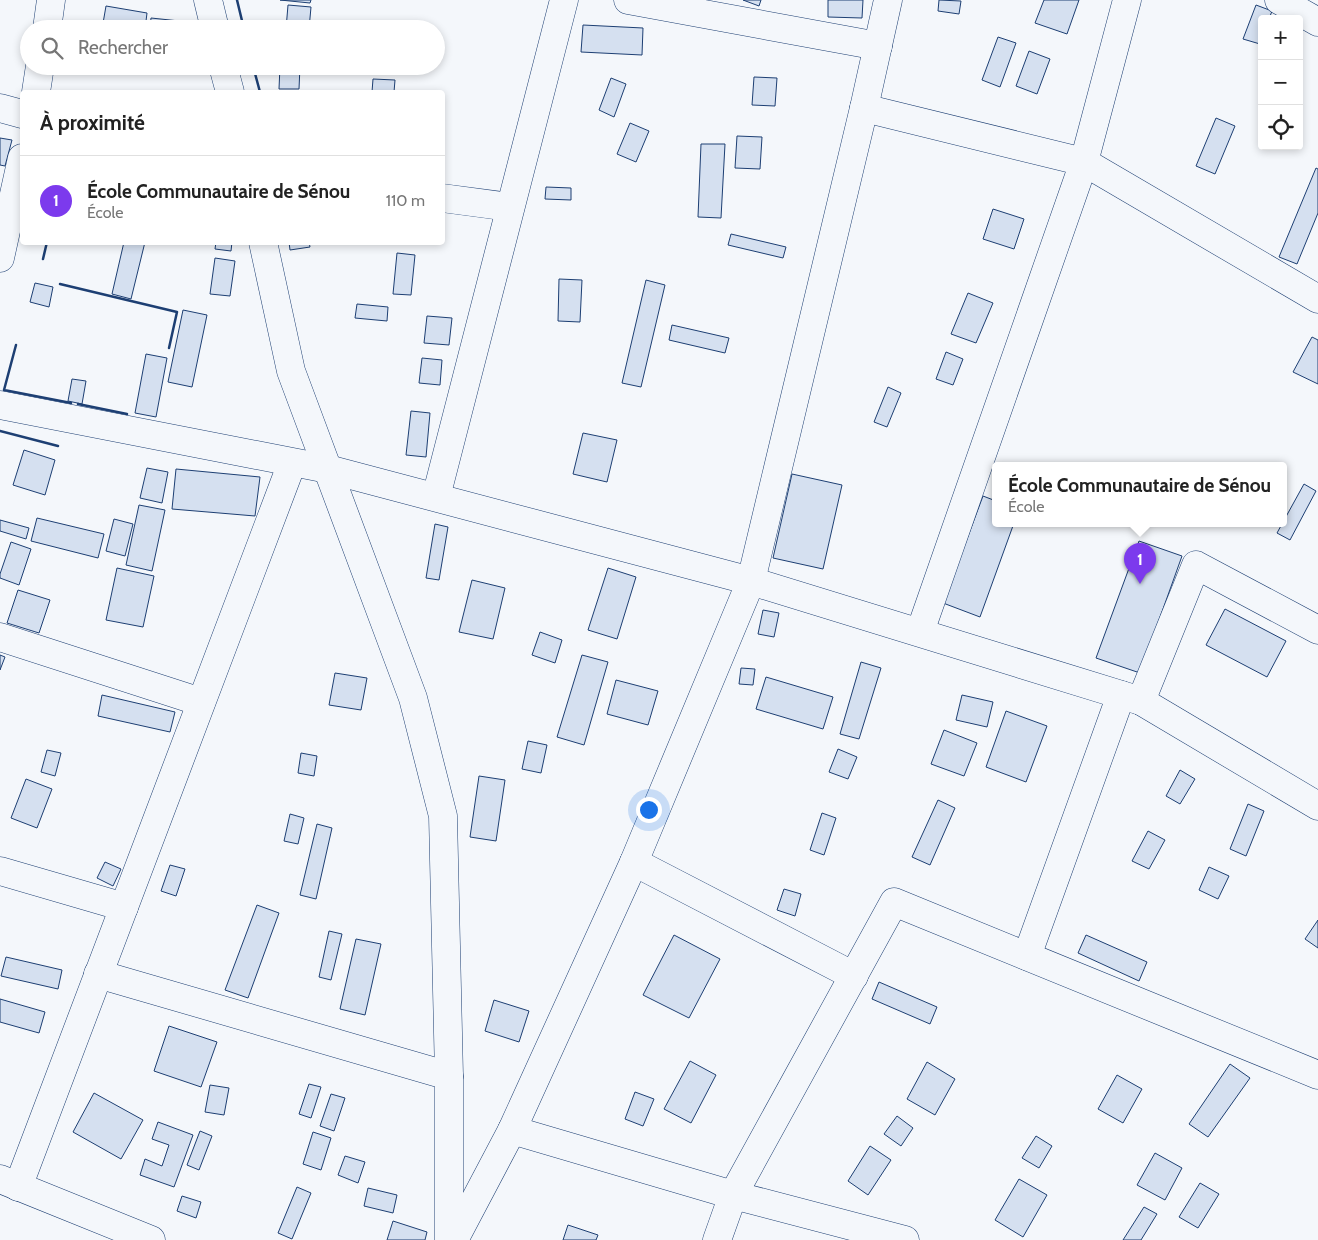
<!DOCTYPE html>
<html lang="fr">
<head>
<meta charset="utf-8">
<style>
  :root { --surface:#fff; --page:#f6f6f6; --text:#222; --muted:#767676; --line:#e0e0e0; --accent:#7c3aed }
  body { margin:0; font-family:Cabin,sans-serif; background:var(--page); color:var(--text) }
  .controls { position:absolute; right:15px; top:15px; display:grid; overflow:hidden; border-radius:5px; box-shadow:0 2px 8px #0003 }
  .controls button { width:45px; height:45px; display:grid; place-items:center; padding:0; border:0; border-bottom:1px solid var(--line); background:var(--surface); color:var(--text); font:25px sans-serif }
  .you { position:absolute; left:648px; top:809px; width:18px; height:18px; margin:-12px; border:4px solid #fff; border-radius:50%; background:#1a73e8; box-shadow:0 0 0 8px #1a73e833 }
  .badge { display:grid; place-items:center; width:32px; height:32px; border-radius:50%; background:var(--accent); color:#fff; font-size:16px; font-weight:700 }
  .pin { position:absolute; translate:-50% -41px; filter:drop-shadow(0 1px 2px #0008) }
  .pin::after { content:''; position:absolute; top:26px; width:18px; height:15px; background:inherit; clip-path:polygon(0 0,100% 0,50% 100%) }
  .popup { position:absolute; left:992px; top:462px; width:295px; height:65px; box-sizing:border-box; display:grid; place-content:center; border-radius:5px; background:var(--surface); filter:drop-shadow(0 1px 4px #0005); font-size:16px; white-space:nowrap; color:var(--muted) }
  .popup b { font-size:19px; color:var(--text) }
  .popup::after { content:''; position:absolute; left:50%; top:100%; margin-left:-10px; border:10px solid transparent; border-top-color:var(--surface) }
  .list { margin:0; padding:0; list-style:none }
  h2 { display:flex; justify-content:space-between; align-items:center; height:65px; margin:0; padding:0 20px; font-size:21px }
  h2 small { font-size:16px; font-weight:400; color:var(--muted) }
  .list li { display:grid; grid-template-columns:32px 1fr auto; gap:15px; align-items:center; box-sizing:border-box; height:90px; padding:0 20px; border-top:1px solid var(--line) }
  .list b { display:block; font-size:19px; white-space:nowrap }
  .list p { margin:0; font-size:16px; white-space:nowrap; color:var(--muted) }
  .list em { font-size:16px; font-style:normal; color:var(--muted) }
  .icon { flex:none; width:28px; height:28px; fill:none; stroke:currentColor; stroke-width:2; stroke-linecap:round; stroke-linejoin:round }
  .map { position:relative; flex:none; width:1318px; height:1240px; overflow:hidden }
  .search { position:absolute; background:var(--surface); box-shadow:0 2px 8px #0003; left:20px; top:20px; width:425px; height:55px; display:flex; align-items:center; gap:12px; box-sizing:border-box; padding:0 18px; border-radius:28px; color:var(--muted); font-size:19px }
  .panel { position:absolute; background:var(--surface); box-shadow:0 2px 8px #0003; left:20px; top:90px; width:425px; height:155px; border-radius:5px }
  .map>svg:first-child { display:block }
  .building { fill:#d5e0f0; stroke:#1d3f73 }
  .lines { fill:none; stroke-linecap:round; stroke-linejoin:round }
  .street-casing { stroke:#1d3f73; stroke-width:29 }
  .secondary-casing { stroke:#1d3f73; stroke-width:29 }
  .street { stroke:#f4f7fb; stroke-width:28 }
  .secondary { stroke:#f4f7fb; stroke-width:28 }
  .wall { stroke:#1d3f73; stroke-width:2.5 }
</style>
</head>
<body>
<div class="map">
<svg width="1318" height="1240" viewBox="0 0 1318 1240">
  <rect width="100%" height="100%" fill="#f4f7fb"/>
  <g class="building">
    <polygon points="280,0 311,0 310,3"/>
    <polygon points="743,0 761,0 759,6"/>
    <polygon points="828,0 863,0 862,18 828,17"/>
    <polygon points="939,0 961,1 959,14 938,11"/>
    <polygon points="1044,0 1079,0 1067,34 1035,23"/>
    <polygon points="288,5 311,7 309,29 286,29"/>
    <polygon points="1256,5 1272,11 1269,19 1262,19 1262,39 1260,44 1243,39"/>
    <polygon points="106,6 147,13 145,29 102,29"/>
    <polygon points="151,18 189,22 188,29 150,29"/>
    <polygon points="583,25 643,28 642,55 581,52"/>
    <polygon points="998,37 1016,43 1000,87 982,80"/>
    <polygon points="1029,51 1050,59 1037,94 1016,86"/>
    <polygon points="280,66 300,66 299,89 279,89"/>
    <polygon points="754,77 777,78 775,106 752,105"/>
    <polygon points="611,78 626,84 614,117 599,110"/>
    <polygon points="373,79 395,80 394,92 372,92"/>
    <polygon points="1216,118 1235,126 1215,174 1196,166"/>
    <polygon points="630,123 649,131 636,162 617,154"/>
    <polygon points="737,136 762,137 760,169 735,168"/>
    <polygon points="0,138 12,140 5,166 0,165"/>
    <polygon points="701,144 725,144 721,218 698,217"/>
    <polygon points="1316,168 1318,169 1318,213 1297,264 1279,257"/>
    <polygon points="546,187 571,188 571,200 545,199"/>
    <polygon points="993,209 1024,219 1014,249 983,239"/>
    <polygon points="731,234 786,247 783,258 728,245"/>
    <polygon points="124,242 145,242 131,299 112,294"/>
    <polygon points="216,242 232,242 231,251 215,249"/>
    <polygon points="289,242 309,242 310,247 290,250"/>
    <polygon points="397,253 415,255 411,295 393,294"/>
    <polygon points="215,258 235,261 230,296 210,294"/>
    <polygon points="559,279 582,280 580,322 558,321"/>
    <polygon points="646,280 665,285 641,387 622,383"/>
    <polygon points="35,283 53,287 49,307 30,302"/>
    <polygon points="968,293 993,303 976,343 951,334"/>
    <polygon points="357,304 388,307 387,321 355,318"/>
    <polygon points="183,310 207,315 192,387 168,382"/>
    <polygon points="427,316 452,318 449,345 424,343"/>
    <polygon points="672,325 729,338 725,353 669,340"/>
    <polygon points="1312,337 1318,340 1318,384 1293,372"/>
    <polygon points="946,352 963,359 953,385 936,379"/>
    <polygon points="146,354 167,358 156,417 135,413"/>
    <polygon points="422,358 442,360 440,385 419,383"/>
    <polygon points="72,379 86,381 82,404 68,401"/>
    <polygon points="888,387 901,393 887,427 874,422"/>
    <polygon points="411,411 430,413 426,457 406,455"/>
    <polygon points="583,433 617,440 607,482 573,474"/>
    <polygon points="24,450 55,460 45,495 13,485"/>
    <polygon points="147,468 168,472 162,503 140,498"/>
    <polygon points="176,469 260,477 255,516 172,509"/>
    <polygon points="792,474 842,485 823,569 773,558"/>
    <polygon points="1304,484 1316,491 1290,540 1277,533"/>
    <polygon points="983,496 996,501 996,523 1014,523 980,617 943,603"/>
    <polygon points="139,505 165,510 152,571 126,565"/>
    <polygon points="37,518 104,534 98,558 31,541"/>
    <polygon points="114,519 133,524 125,556 106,551"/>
    <polygon points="0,520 29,528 26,539 0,531"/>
    <polygon points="435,524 448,527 439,580 426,578"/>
    <polygon points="1139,541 1182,556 1140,673 1096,658"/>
    <polygon points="11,542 31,549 19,585 0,578 0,574"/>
    <polygon points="117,568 154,576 143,627 106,620"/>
    <polygon points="608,568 636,577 617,639 588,630"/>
    <polygon points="472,580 505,588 493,639 459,632"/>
    <polygon points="18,590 50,600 39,633 7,623"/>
    <polygon points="1225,609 1286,641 1267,677 1206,645"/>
    <polygon points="763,610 779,613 774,637 758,634"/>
    <polygon points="540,632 562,640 555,663 532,655"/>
    <polygon points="0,655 5,657 0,670"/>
    <polygon points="582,655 608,662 584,745 557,737"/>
    <polygon points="861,662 881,668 859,739 840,734"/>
    <polygon points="741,668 755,669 753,685 739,684"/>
    <polygon points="335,673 367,678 361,710 329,705"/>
    <polygon points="766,677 833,697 823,729 756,709"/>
    <polygon points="616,680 658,691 648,725 607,714"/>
    <polygon points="102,695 175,712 170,732 98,716"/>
    <polygon points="962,695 993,702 987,727 956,720"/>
    <polygon points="1006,711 1047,726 1026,782 986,767"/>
    <polygon points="944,730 977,743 964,776 931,764"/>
    <polygon points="528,741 547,745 541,773 522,769"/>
    <polygon points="838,749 857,757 848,779 829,772"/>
    <polygon points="47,750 61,753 55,776 41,772"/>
    <polygon points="301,753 317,756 314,776 298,773"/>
    <polygon points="1180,770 1195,779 1180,804 1166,796"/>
    <polygon points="479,776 505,780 496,841 470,837"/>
    <polygon points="26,779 52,789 37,828 11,818"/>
    <polygon points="938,800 955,808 930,865 912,857"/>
    <polygon points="1248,804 1264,811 1246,856 1230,849"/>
    <polygon points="822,813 836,818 824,855 810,850"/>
    <polygon points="290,814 304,818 298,844 284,841"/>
    <polygon points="317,824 332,828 316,899 300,895"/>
    <polygon points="1148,831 1165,840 1149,869 1132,861"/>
    <polygon points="105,862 121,869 113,886 97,878"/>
    <polygon points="170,865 185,869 176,896 161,891"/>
    <polygon points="1209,867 1229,876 1218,899 1199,890"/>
    <polygon points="784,889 801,894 795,916 777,910"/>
    <polygon points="257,905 279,913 248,998 225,990"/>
    <polygon points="1318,920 1318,948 1305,939"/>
    <polygon points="329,931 342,934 331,980 319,977"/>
    <polygon points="674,935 720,959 689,1018 643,995"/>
    <polygon points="1086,935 1147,962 1139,981 1078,953"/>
    <polygon points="356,939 381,944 365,1015 340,1009"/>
    <polygon points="6,957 62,970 58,989 1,976"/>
    <polygon points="879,982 937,1007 930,1024 872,999"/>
    <polygon points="0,999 45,1012 39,1033 0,1022"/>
    <polygon points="494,1000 529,1011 519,1042 485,1031"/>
    <polygon points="169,1026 217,1042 201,1087 154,1071"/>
    <polygon points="690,1061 716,1075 691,1123 664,1109"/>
    <polygon points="927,1062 955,1079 935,1115 907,1099"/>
    <polygon points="1230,1064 1250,1078 1208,1137 1189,1124"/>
    <polygon points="1117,1075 1142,1089 1123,1123 1098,1109"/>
    <polygon points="309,1084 321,1087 311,1118 299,1114"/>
    <polygon points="210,1085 229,1088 224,1115 205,1112"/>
    <polygon points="635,1092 654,1099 643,1126 625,1119"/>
    <polygon points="94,1093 143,1120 121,1159 73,1132"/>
    <polygon points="331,1094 345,1098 334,1131 320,1126"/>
    <polygon points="897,1116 913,1128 901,1146 884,1134"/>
    <polygon points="158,1122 193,1135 174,1187 140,1175 145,1159 162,1166 169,1145 152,1139"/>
    <polygon points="200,1131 212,1136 199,1170 187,1165"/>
    <polygon points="313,1132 331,1138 321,1170 303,1164"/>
    <polygon points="1036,1136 1052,1146 1039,1168 1022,1158"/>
    <polygon points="870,1146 891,1160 868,1195 848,1181"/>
    <polygon points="1155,1153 1182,1168 1165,1200 1137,1185"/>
    <polygon points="345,1156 365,1162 358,1183 338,1175"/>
    <polygon points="1019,1179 1047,1195 1023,1237 995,1220"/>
    <polygon points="1200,1183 1219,1194 1198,1228 1179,1217"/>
    <polygon points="297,1187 311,1193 292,1239 278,1233"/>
    <polygon points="368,1188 397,1195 393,1213 364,1206"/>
    <polygon points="182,1196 201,1202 196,1218 177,1211"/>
    <polygon points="1144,1207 1157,1214 1141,1240 1123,1240"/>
    <polygon points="393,1221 427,1232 425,1240 387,1240"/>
    <polygon points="568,1225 598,1235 596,1240 563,1240"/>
  </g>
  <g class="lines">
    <g class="street-casing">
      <g id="street">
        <polyline points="628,0 878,46"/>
        <polyline points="1279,0 1318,22"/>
        <polyline points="47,29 51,0"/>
        <polyline points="36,92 40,66"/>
        <polyline points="0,108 22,114"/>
        <polyline points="864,108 1084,162 1318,299"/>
        <polyline points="442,198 510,207"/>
        <polyline points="0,258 22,158"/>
        <polyline points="0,405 328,469 751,581 1141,701 1318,806"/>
        <polyline points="436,497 564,0"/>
        <polyline points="920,632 1084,162 1127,0"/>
        <polyline points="0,637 201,702"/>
        <polyline points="1141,701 1196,565 1318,630"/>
        <polyline points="634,862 854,976"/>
        <polyline points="0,871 124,907"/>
        <polyline points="1027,956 1121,695"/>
        <polyline points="98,974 449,1076"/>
        <polyline points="512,1130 733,1195 905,1240"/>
        <polyline points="0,1179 151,1240"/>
        <polyline points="18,1187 292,463"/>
        <polyline points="454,1240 512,1130 634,862 751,581 864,108 888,0"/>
        <polyline points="717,1240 733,1195 894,902 1318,1075"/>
      </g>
    </g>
    <g class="secondary-casing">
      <g id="secondary">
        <polyline points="208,0 215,29"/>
        <polyline points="223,66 230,92"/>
        <polyline points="263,242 291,371 413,698 443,816 449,1076 449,1240"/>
      </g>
    </g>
    <use href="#street" class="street"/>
    <use href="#secondary" class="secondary"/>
    <g class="wall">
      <polyline points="237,0 244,29"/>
      <polyline points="253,66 260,92"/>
      <polyline points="43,259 47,242"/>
      <polyline points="60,284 177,312 169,348"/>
      <polyline points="16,345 4,390 71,403"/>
      <polyline points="78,404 127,414"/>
      <polyline points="0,431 58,446"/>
    </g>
  </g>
</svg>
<div class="controls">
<button>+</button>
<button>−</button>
<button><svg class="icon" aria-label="locate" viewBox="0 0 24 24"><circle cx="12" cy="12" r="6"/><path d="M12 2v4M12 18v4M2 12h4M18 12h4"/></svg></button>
</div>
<div class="you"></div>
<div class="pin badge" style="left:1140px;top:584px">1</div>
<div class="popup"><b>École Communautaire de Sénou</b>École</div>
<div class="search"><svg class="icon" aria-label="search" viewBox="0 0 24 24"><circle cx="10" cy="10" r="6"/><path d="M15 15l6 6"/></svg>Rechercher</div>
<section class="panel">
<h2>À proximité<small></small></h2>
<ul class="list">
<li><span class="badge">1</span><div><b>École Communautaire de Sénou</b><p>École</p></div><em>110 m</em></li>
</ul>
</section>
</div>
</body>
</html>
